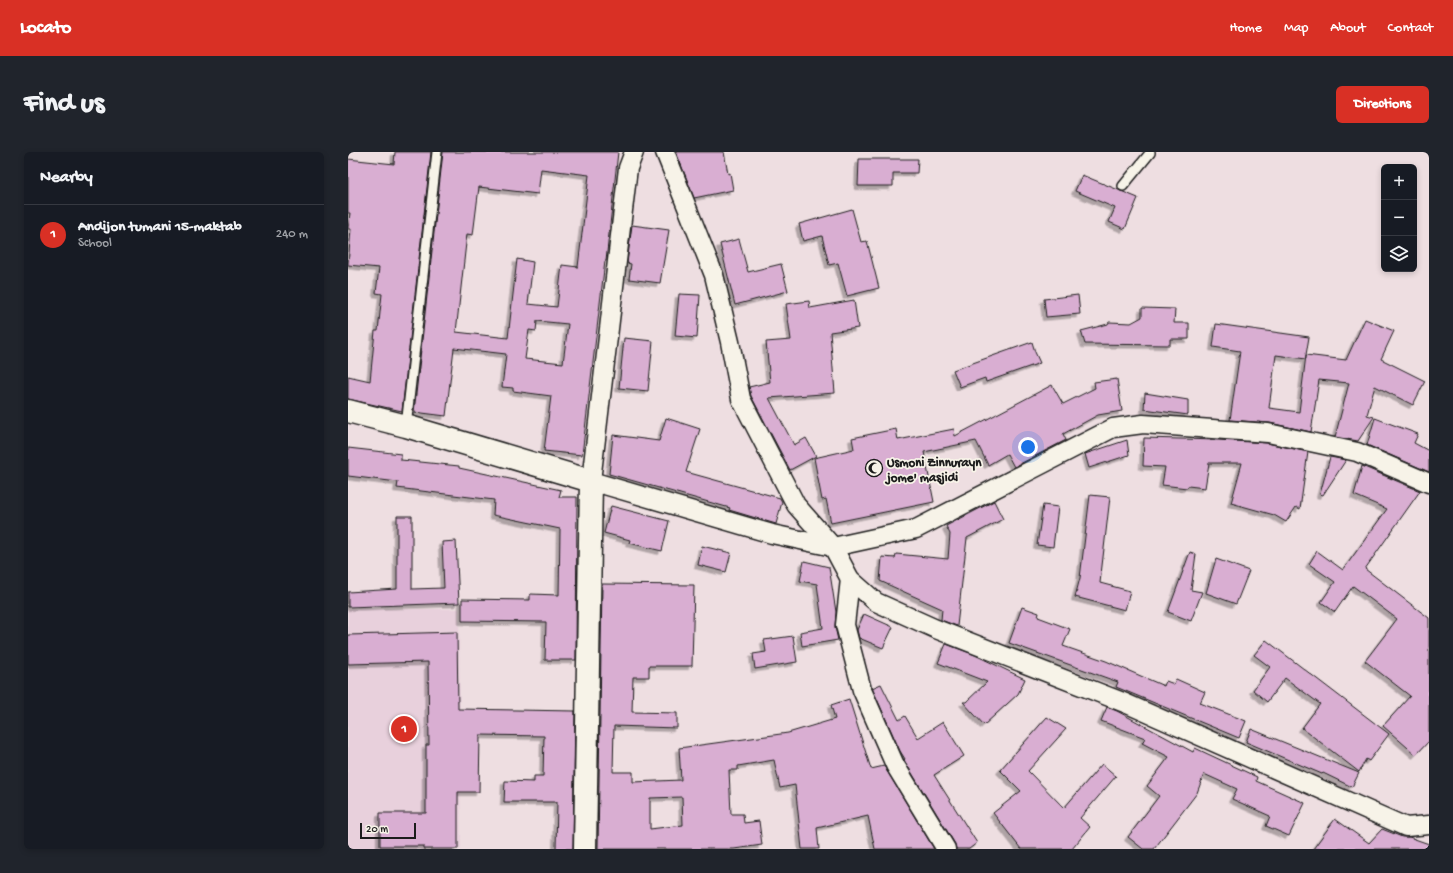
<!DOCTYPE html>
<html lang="en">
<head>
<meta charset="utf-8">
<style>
  :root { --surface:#171b24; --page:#20242c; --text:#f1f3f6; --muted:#9ea1a6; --line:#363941; --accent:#d93025 }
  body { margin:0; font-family:"Gochi Hand",sans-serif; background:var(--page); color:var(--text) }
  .controls { position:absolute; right:12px; top:12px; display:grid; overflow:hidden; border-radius:6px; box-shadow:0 2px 6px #0003 }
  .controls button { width:36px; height:36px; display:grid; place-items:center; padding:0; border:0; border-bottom:1px solid var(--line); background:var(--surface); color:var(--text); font:20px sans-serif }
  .scale { position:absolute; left:12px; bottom:10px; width:56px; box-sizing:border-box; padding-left:4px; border:2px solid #1c1c1c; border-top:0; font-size:11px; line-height:14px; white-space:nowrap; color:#1c1c1c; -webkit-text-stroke:3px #f7f3e8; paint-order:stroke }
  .you { position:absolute; left:680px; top:295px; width:14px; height:14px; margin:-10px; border:3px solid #fff; border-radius:50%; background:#1a73e8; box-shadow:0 0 0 6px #1a73e833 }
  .badge { display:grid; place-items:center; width:26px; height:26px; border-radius:50%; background:var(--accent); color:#fff; font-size:13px; font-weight:700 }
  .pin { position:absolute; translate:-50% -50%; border:2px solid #fff; box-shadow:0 1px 4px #0006 }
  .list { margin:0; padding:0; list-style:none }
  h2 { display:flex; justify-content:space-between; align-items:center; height:52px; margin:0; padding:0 16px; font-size:17px }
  h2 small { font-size:13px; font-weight:400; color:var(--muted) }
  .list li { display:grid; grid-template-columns:26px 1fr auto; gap:12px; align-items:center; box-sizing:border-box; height:60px; padding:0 16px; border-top:1px solid var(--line) }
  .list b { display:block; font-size:15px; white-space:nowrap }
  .list p { margin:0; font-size:13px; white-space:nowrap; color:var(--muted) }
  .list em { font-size:13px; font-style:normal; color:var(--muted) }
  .icon { flex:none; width:22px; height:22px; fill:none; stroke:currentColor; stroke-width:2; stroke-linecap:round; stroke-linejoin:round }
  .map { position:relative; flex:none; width:1081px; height:697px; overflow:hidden; border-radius:6px }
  header { display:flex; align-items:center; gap:24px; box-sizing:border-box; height:56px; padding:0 20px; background:var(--accent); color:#fff }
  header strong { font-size:19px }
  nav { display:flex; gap:22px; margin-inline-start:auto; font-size:14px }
  .intro { display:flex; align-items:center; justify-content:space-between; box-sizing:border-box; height:96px; padding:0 24px }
  h1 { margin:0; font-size:28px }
  .button { padding:10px 18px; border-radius:6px; background:var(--accent); color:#fff; font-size:14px; font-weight:700 }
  main { display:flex; gap:24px; padding:0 24px }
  aside { flex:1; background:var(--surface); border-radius:6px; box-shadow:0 2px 6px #0003 }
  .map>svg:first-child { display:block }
  .built { fill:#e8d0dc }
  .building { fill:#d9aed2; stroke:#1c1c1c; fill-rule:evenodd; filter:url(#shadow) }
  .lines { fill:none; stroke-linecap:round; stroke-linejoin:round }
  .service-casing { stroke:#1c1c1c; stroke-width:12 }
  .minor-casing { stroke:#1c1c1c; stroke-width:21 }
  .tertiary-casing { stroke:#1c1c1c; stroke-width:25 }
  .service { stroke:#f7f3e8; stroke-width:9 }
  .minor { stroke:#f7f3e8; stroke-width:18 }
  .tertiary { stroke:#f7f3e8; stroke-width:22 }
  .labels { text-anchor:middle; stroke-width:3.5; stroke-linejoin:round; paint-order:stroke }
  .poi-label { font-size:13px; font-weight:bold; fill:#1c1c1c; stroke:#f7f3e8; text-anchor:start }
</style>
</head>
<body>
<header>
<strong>Locato</strong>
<nav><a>Home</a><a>Map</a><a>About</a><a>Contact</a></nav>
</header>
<div class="intro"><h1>Find us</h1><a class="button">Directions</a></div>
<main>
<aside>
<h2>Nearby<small></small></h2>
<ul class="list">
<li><span class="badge">1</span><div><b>Andijon tumani 15-maktab</b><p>School</p></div><em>240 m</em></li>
</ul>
</aside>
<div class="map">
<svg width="1081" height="697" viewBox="0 0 1081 697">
  <defs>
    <filter id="shadow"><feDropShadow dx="-3.5" dy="3.5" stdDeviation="0" flood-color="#0004"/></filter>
  </defs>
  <rect width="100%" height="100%" fill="#eedee1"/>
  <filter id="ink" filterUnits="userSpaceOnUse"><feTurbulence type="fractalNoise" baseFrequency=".025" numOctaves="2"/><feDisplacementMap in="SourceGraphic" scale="8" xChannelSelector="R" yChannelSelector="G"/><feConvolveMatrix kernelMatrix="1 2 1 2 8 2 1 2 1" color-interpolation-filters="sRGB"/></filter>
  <g filter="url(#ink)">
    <polygon class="built" points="0,457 111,457 113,697 0,697"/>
    <g class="building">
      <polygon points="47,0 83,0 54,259 0,247 0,224 22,229 27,179 30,179 34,142 28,141 31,116 0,113 3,77 0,77 2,61 0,61 0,7 46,12"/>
      <path d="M95,0h175l-12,109h-1l-23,194 -38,-4 7,-55 -38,-5v-3l-11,-1 4,-33 -52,-6 -8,68 -32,-4zM193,17l48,6 -11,92 -16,-2 -5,42 -29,-3 5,-42 -16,-3 -9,79 -52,-6 11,-98 6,1 6,-48 59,7zM189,169l31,3 -5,39 -38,-4 4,-29 7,1z"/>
      <polygon points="328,0 376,0 380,22 382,21 385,38 346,46"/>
      <polygon points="511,7 570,7 569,21 545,21 545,34 510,34"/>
      <polygon points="734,23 790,46 777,77 761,70 767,56 727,39"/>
      <polygon points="504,57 513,90 519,89 531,136 499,144 490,111 481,113 474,84 455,89 451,72"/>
      <polygon points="284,73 321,78 312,131 281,127 283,112 279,111"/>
      <polygon points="391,87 400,120 433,112 440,139 387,153 372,92"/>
      <polygon points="331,142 352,143 349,186 327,184"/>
      <polygon points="730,143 732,162 698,165 696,147"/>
      <polygon points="506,148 510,176 482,180 487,241 421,246 446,293 458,286 468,304 442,318 403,244 401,235 422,230 418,190 443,188 438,152 461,149 462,156"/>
      <polygon points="794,156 827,157 826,171 841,171 841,187 822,187 822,193 737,192 733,179 760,172 761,170 783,171 794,165"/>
      <path d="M1017,167l29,12 -13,28 44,22 -12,24 -38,-19 -8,29 7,2 -16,24 -23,-4 14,-54 -30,-3 -8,52 -41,-9 -40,-3 10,-69 -27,-4 3,-23 93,13 -3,18 40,5zM928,203l30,4v-4l-7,57 -30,-4z"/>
      <polygon points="276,186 305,189 300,239 271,236"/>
      <polygon points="684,190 687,200 692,211 638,230 637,226 612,235 605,218"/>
      <polygon points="769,227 774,259 750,263 715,282 718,288 666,315 659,302 640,313 628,289 576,300 586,350 483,371 478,347 474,348 466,306 506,297 504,286 548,277 550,288 606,277 607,284 704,233 715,252 747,236 746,230"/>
      <polygon points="797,241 840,248 840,263 796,257"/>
      <polygon points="318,266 352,277 338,320 432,346 434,350 428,372 381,358 382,356 261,322 265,283 311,289"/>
      <polygon points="1027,266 1070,282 1066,291 1081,299 1081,320 1019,293"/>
      <polygon points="796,286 870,288 919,291 960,300 952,357 948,355 938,370 926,363 883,351 894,311 861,311 857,336 840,334 839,336 814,333 817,315 795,314"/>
      <polygon points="779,288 781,303 741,316 737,302"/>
      <polygon points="0,296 53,302 53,308 111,314 111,316 213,338 211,345 229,345 228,508 197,508 198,470 114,469 114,447 182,448 182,442 211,443 212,377 145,363 146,348 49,336 50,330 0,324"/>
      <polygon points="982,305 998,308 975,343 972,342"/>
      <polygon points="1014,314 1072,339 1017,417 1081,466 1081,589 1068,603 1035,574 1062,544 1017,509 1049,467 1005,434 987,460 973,450 987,430 961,412 969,399 995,418 1039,357 1006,343"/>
      <polygon points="742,343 762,345 752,431 782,439 777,458 727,445 732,426"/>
      <polygon points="646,349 655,367 619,386 609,474 593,468 594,457 532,429 534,405 547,406 548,402 600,407 602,382 598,374"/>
      <polygon points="695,353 710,355 705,395 689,393"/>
      <polygon points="263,354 321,369 314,399 281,391 282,388 256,381"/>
      <polygon points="49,364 64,364 64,437 96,436 94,390 108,389 111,451 0,455 0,440 49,437"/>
      <polygon points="354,394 383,401 378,420 350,413"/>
      <polygon points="842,400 848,402 843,438 854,440 843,469 820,460"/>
      <polygon points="868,407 901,419 888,452 858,441"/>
      <polygon points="456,409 481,415 488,460 487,475 490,488 454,494 452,480 475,476 469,432 452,429"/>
      <path d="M254,432l92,1 -2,81h-43v11h-16l-1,35 45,1v15l-63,-2 -1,46h20v10l48,-2 -2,-32 109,-15 47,-14 -4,-14 18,-6 22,70 13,-3 50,83h-59l-7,-33 -51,12 2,21h-17l-7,-64 -15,3 -6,-28 -36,6v4h-9l2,44h12l1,9 15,-2 3,24 -28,4h-136zM334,645l1,28 -33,4v-31z"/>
      <polygon points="674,455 691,461 690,465 722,477 715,494 758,509 816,534 818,529 826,532 828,527 857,540 852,551 898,569 891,586 768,535 770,530 661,491"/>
      <polygon points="516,462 545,475 535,496 511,486 509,478"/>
      <polygon points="109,480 110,557 227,559 225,697 208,697 209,650 156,650 157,629 186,630 186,624 195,624 196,584 132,583 131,640 110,640 110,697 76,697 76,694 32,694 32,661 78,661 78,593 81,593 80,510 0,512 0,483"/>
      <polygon points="445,484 449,510 407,517 405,502 418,500 416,488"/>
      <polygon points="918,488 1041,582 1021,609 1018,607 1011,620 954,576 972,552 937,526 919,550 905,538 922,515 906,503"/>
      <polygon points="598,492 627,503 677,527 670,542 636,573 615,550 618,550 639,530 590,511"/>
      <polygon points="533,532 551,568 557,564 570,586 595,570 616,604 586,623 629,691 621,697 608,697 607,692 556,608 557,607 552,599 524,536"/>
      <polygon points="759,555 769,559 845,600 847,596 909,625 908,629 957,651 941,684 918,674 922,664 884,647 889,637 856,622 849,641 806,697 795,697 780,685 811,644 799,634 821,605 794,591 797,586 753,569"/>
      <polygon points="699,565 718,577 680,619 716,656 754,612 768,624 732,666 742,675 724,697 673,697 645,661 673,639 652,618"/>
      <polygon points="903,577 1011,621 1004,635 975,621 974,622 898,590"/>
      <polygon points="987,667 1021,691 1034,677 1054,685 1061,685 1081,692 1081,697 965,697"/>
    </g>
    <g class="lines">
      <g class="service-casing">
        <g id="service">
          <polyline points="775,34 802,1 802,0"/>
          <polyline points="58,274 89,0"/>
        </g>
      </g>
      <g class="minor-casing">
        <g id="minor">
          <polyline points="286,0 280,16 243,329 424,382 485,395 568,377 765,276 795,272 920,281 1009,300 1081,331"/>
          <polyline points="317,0 366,123 382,190 393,247 448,353 485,395 502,427 528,450 588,477 777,551 1058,675 1081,673"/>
          <polyline points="502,427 497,473 514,538 547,613 598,697"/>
        </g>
      </g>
      <g class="tertiary-casing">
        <polyline id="tertiary" points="0,259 58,274 243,329 237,697"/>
      </g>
      <use href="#service" class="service"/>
      <use href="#minor" class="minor"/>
      <use href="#tertiary" class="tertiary"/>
    </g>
  </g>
  <defs>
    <g id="mosque-ring" transform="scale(0.9)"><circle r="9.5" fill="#f7f3e8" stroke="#1c1c1c" stroke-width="1.5"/><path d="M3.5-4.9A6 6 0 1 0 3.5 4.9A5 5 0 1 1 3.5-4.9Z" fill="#1c1c1c"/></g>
  </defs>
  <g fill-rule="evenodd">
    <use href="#mosque-ring" x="526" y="316"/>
  </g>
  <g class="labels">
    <g class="poi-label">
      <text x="539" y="314">Usmoni Zinnurayn<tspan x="539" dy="15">jome' masjidi</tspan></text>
    </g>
  </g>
</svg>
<div class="controls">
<button>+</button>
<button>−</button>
<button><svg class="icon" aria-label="layers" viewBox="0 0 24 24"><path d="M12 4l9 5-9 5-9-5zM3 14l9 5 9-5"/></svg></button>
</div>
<div class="scale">20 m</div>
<div class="you"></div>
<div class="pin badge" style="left:56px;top:577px">1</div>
</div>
</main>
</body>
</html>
